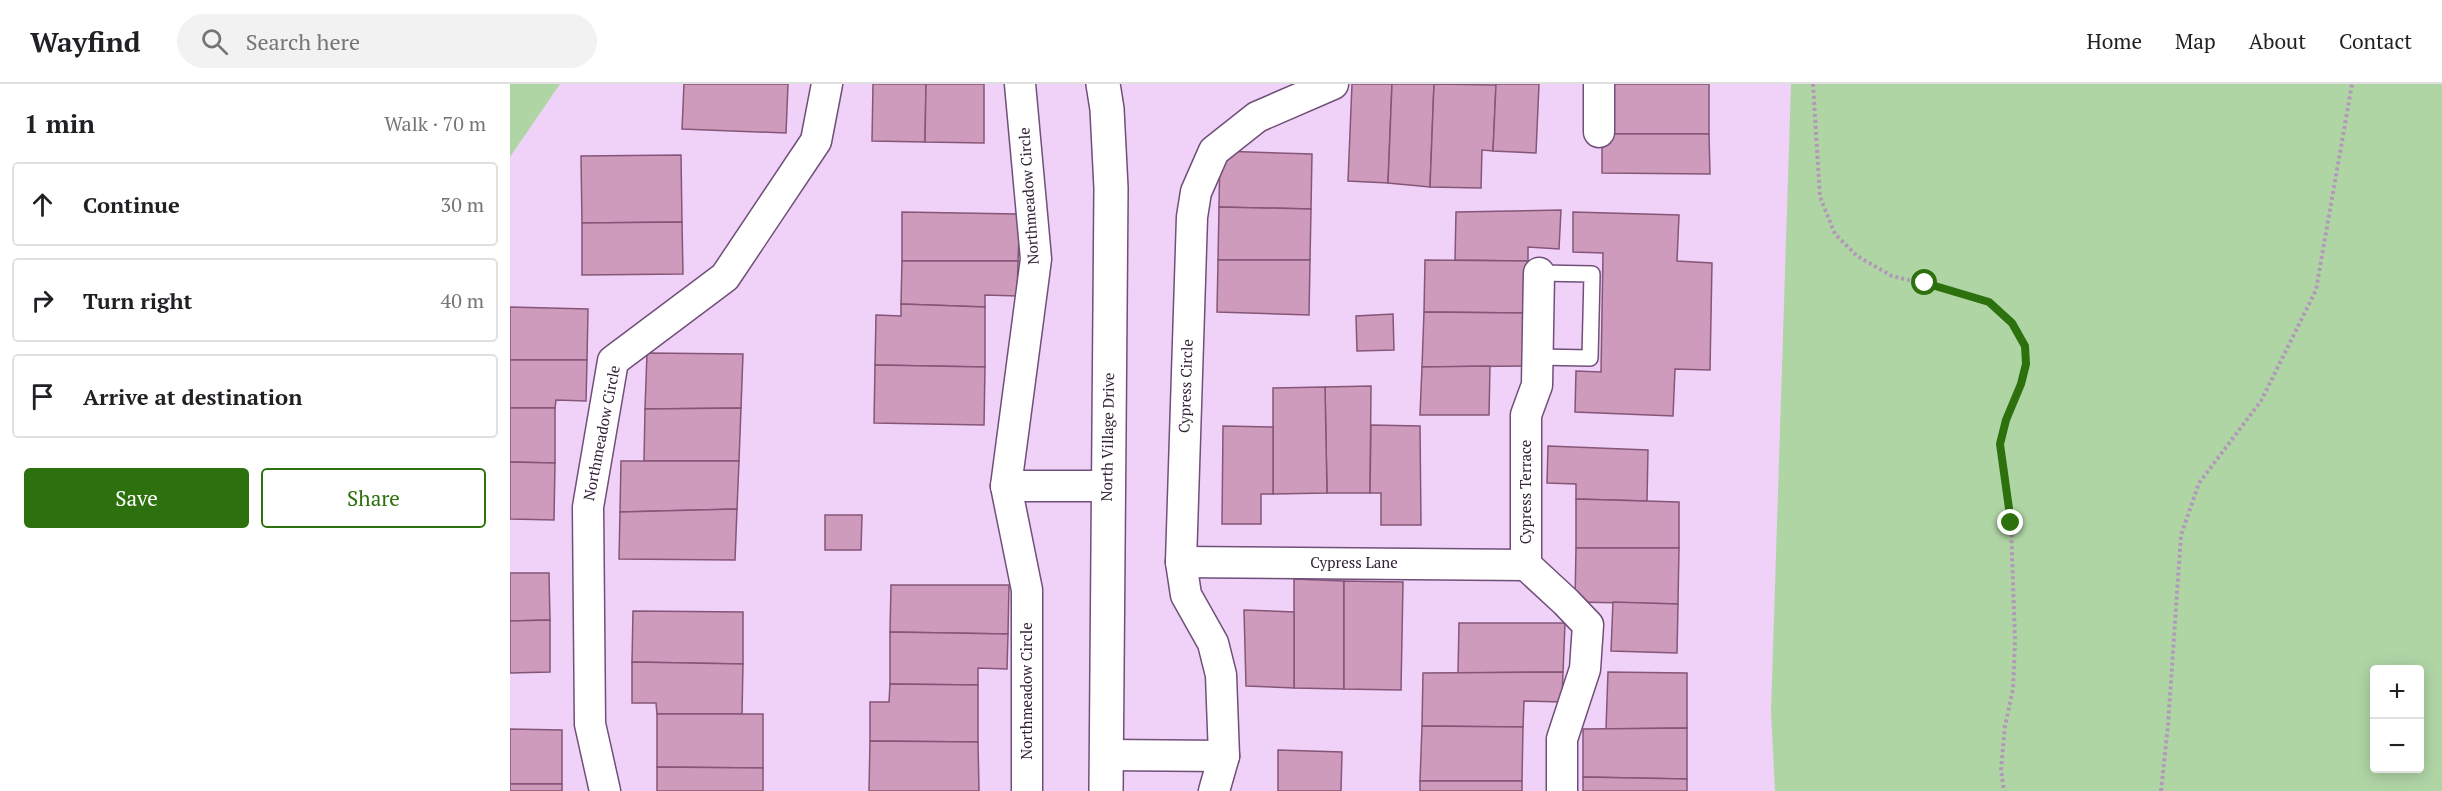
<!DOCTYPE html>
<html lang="en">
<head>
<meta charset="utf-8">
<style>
  :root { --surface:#fff; --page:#f2f2f2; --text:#202124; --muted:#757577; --line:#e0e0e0; --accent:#2d710e }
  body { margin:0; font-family:"PT Serif",serif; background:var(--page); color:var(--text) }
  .controls { position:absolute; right:18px; bottom:18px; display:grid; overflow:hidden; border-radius:6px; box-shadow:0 3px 15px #0003 }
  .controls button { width:54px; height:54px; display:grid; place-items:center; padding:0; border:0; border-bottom:2px solid var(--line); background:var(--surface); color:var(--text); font:30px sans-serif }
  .stop { position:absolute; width:18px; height:18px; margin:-14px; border:4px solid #2d710e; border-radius:50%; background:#fff }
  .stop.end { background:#2d710e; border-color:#fff; box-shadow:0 2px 6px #0008 }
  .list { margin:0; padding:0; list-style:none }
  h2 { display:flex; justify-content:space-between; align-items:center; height:78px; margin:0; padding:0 24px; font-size:26px }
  h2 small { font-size:20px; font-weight:400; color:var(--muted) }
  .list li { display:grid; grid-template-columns:39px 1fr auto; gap:18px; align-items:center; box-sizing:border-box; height:84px; margin:0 12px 12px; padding:0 12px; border:2px solid var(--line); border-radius:6px }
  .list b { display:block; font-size:22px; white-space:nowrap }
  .list em { font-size:20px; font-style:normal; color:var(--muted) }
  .actions { display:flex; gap:12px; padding:18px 24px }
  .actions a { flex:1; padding:14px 0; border:2px solid var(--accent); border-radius:6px; text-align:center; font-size:21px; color:var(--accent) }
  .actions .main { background:var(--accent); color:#fff }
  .icon { flex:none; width:33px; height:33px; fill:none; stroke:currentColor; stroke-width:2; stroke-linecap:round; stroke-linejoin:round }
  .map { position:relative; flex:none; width:1932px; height:707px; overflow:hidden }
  header { display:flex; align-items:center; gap:36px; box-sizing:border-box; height:84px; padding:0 30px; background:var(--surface); border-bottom:2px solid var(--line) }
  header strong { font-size:28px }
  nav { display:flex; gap:33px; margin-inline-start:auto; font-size:21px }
  .search { width:420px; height:54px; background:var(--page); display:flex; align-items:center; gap:15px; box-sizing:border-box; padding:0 21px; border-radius:33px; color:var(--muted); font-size:22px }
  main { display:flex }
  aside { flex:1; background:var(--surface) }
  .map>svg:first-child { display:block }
  .green { fill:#b0d5a5; fill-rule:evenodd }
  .building { fill:#ce9bbd; stroke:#855677; stroke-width:1.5 }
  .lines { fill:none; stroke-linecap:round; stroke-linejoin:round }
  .service-casing { stroke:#704f79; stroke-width:18 }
  .minor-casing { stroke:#704f79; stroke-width:33 }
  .tertiary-casing { stroke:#704f79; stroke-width:36 }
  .path { stroke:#b298b9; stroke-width:4; stroke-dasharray:3 3; stroke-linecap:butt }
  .service { stroke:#fff; stroke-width:15 }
  .minor { stroke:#fff; stroke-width:30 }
  .tertiary { stroke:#fff; stroke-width:33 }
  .route { stroke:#2d710e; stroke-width:8 }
  .labels { text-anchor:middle; stroke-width:4.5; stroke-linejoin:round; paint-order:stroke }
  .street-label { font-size:15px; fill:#312235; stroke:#fff }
</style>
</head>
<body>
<header>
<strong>Wayfind</strong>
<div class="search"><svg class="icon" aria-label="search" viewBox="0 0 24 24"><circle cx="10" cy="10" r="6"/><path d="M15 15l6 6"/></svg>Search here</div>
<nav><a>Home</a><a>Map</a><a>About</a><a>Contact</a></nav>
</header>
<main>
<aside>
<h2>1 min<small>Walk · 70 m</small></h2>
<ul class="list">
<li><svg class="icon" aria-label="ahead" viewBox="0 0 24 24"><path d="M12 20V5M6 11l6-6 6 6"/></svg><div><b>Continue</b></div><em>30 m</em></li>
<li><svg class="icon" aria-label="right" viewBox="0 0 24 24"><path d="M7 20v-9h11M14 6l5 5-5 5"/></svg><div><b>Turn right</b></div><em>40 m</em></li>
<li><svg class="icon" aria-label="arrive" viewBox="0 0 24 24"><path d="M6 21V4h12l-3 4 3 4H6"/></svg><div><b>Arrive at destination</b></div></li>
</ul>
<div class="actions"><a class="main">Save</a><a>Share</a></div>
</aside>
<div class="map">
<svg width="1932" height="707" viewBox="0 0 1932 707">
  <rect width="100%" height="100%" fill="#f0d2f9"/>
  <g class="green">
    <polygon points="0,0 50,0 0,73"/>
    <path d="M1281,0h651v707h-667l-4,-80zM1864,586h46v98h-46z"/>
  </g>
  <g class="building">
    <polygon points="174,0 278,0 276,49 172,45"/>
    <polygon points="363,0 416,0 415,58 362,57"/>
    <polygon points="416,0 474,0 474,59 415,58"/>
    <polygon points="842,0 882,0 878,99 838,97"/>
    <polygon points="882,0 924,0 920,103 878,99"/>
    <polygon points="924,0 986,1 983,67 972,66 971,104 920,103"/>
    <polygon points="986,0 1029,0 1026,69 983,67"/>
    <polygon points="1091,0 1199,0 1199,50 1092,50"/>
    <polygon points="1092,50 1199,50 1200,90 1092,89"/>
    <polygon points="710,67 802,70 801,125 709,123"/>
    <polygon points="171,71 172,138 72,139 71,72"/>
    <polygon points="709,123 801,125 800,176 708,176"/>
    <polygon points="1051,126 1049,165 1018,163 1018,177 945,176 946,128"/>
    <polygon points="392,128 510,130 508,177 392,177"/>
    <polygon points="1063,128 1169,131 1167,177 1202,179 1200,286 1165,285 1163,332 1065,328 1066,287 1091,288 1093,169 1063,168"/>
    <polygon points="172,138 173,190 72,191 72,139"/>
    <polygon points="708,176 800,176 799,231 707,228"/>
    <polygon points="915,176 1018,177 1018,229 914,228"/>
    <polygon points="392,177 508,177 507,212 475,211 475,223 391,220"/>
    <polygon points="391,220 475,223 475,283 365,281 366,231 391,232"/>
    <polygon points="0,223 78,225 77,276 0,276"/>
    <polygon points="914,228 1018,229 1017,282 912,283"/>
    <polygon points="883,230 884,266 847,267 846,232"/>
    <polygon points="137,269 233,270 231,324 135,325"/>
    <polygon points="0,276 77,276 76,317 46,316 45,324 0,324"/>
    <polygon points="365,281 475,283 474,341 364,339"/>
    <polygon points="980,282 979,331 910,331 912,283"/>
    <polygon points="861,302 860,409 817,409 815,303"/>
    <polygon points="815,303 817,409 763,410 763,304"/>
    <polygon points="0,324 45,324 45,379 0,378"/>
    <polygon points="231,324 229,377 134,377 135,325"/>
    <polygon points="861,341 910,342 911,441 871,441 871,409 860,409"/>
    <polygon points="713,342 763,343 763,410 751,410 751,440 712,440"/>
    <polygon points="1038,362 1138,366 1137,417 1066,415 1066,400 1037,399"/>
    <polygon points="111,377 229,377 227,425 110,428"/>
    <polygon points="0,378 45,379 44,436 0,435"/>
    <polygon points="1066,415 1169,418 1169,464 1066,464"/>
    <polygon points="227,425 225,476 109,475 110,428"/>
    <polygon points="315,431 352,431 351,466 315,466"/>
    <polygon points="1066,464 1169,464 1168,520 1065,518"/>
    <polygon points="0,489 39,489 40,536 0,537"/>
    <polygon points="784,495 834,497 834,605 784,604"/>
    <polygon points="834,497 893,498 891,606 834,605"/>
    <polygon points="381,501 499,501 498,550 380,548"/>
    <polygon points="1103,518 1168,520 1167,569 1101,567"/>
    <polygon points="734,526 784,528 784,604 736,602"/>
    <polygon points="123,527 233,528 233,580 122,578"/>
    <polygon points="40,536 40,588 0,589 0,537"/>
    <polygon points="949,539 1055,539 1053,588 948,589"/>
    <polygon points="380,548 498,550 497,585 468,584 468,601 380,600"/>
    <polygon points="122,578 233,580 232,630 147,630 146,619 122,619"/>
    <polygon points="1053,588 1052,618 1014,617 1013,643 912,642 913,589"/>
    <polygon points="1098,588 1177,589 1177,644 1096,645"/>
    <polygon points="380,600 468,601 468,658 360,657 360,618 379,618"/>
    <polygon points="147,630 253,630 253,684 147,683"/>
    <polygon points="912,642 1013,643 1012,697 910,697"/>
    <polygon points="1177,644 1177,695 1073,693 1073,645"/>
    <polygon points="0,645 52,646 52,700 0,700"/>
    <polygon points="360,657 468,658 469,707 359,707"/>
    <polygon points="768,666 832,668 831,707 768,707"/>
    <polygon points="147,683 253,684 253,707 147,707"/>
    <polygon points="1073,693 1177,695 1177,707 1073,707"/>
    <rect x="910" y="697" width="102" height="10"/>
    <rect x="0" y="700" width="52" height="7"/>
  </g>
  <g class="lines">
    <g class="service-casing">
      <polyline id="service" points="1027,273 1080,274 1082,190 1029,189"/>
    </g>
    <g class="minor-casing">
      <g id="minor">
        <polyline points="510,0 526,175 496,402 517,506 517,707"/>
        <polyline points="1089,0 1089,48"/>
        <polyline points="1029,189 1027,301 1016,331 1016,481 1056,518 1078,541 1075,585 1052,655 1052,707"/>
        <polyline points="496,402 598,402"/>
        <polyline points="671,478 1016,481"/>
        <polyline points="597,671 714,672"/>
        <polyline points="95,707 80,640 78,423 103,277 215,193 306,57 317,0"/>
        <polyline points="704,707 714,672 711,591 703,559 676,511 671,478 682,133 686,108 704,67 747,33 823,0"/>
      </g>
    </g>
    <g class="tertiary-casing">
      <polyline id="tertiary" points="593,0 597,25 601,104 596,707"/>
    </g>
    <g class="path">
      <polyline points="1303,0 1310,113 1325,150 1347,172 1382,192 1452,209 1479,218 1502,239 1515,262 1516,280 1511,300 1496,336 1490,360 1501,439 1505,558 1503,605 1495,642 1491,686 1494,707"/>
      <polyline points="1651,707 1658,641 1671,451 1689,399 1751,317 1806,206 1842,0"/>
    </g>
    <use href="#service" class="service"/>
    <use href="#minor" class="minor"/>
    <use href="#tertiary" class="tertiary"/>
  </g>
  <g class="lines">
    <polyline class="route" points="1415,199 1479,218 1502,239 1515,262 1516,280 1511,300 1496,336 1490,360 1501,439"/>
  </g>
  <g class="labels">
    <g class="street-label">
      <text transform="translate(519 112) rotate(-94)" y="5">Northmeadow Circle</text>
      <text transform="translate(676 302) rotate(-88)" y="5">Cypress Circle</text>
      <text transform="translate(92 349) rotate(-79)" y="5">Northmeadow Circle</text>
      <text transform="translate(598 353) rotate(-89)" y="5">North Village Drive</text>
      <text transform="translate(1016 408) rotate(-90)" y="5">Cypress Terrace</text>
      <text x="844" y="484">Cypress Lane</text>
      <text transform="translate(517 607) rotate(-90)" y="5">Northmeadow Circle</text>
    </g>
  </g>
</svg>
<div class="controls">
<button>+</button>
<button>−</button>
</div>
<div class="stop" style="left:1415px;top:199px"></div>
<div class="stop end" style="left:1501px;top:439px"></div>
</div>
</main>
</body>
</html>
